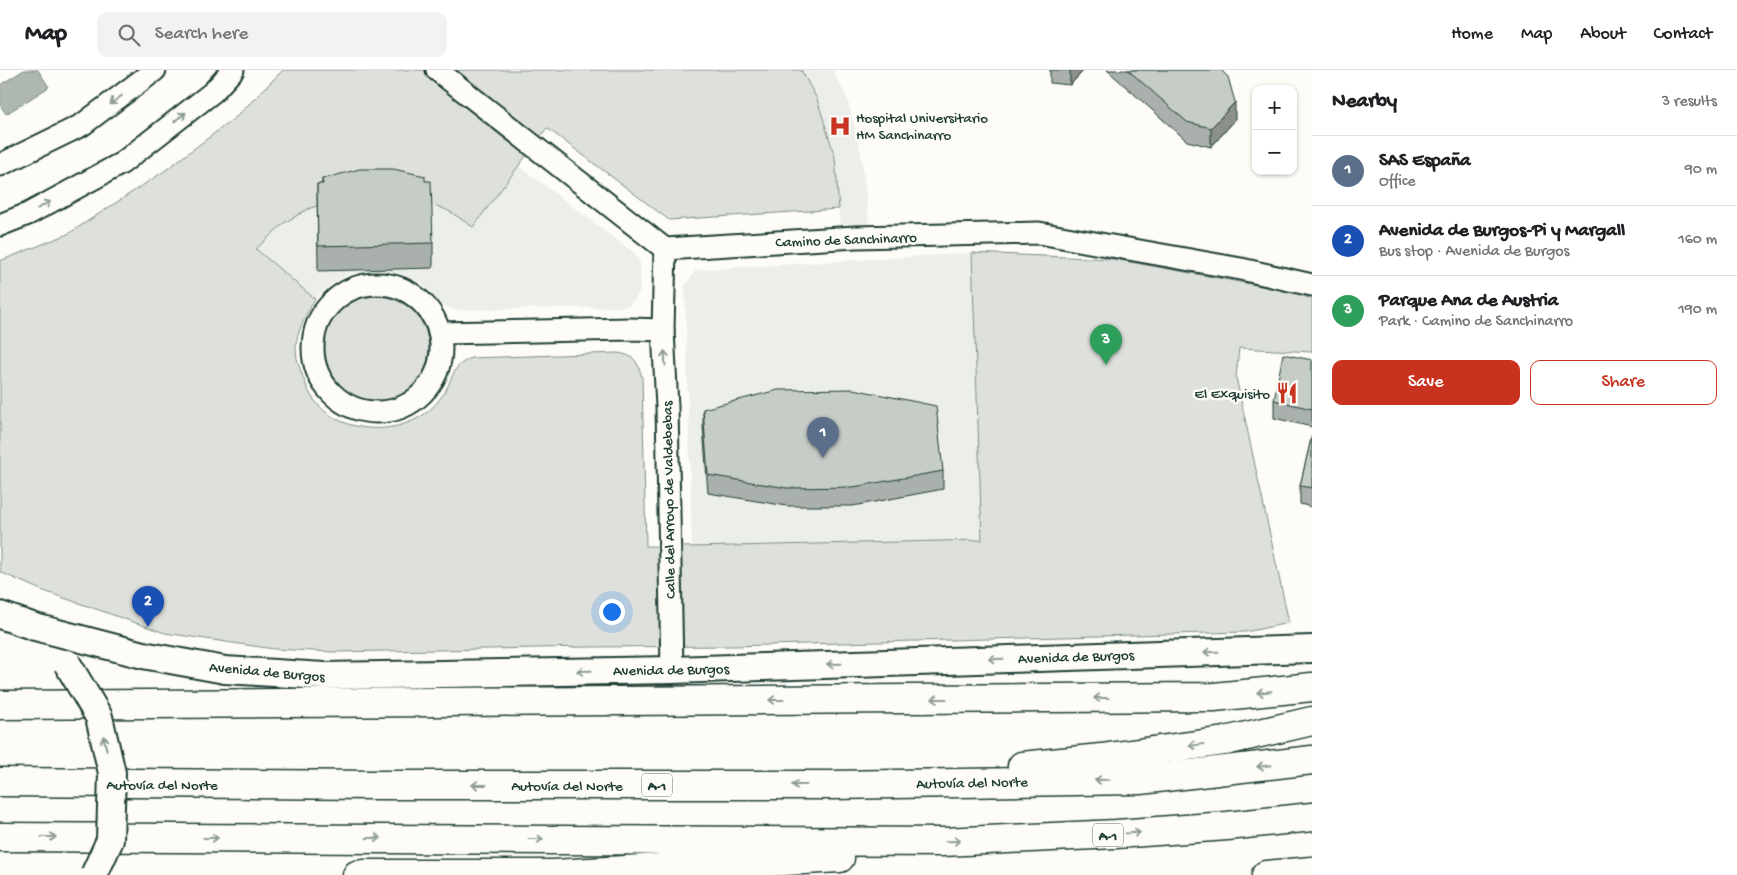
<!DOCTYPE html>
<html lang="en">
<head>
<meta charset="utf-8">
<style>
  :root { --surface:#fff; --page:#f2f2f2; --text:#202124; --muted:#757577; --line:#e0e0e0; --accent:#c8321e }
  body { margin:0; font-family:"Gochi Hand",sans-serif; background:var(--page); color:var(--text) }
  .controls { position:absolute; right:15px; top:15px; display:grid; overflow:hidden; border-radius:10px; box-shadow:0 1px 4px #0004 }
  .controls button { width:45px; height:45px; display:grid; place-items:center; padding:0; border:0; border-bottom:1px solid var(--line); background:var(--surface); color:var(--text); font:25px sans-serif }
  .you { position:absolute; left:611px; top:541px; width:18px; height:18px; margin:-12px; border:4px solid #fff; border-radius:50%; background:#1a73e8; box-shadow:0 0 0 8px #1a73e833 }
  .badge { display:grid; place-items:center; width:32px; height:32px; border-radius:50%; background:var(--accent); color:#fff; font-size:16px; font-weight:700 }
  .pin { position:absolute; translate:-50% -41px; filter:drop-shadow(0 1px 2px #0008) }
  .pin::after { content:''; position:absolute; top:26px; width:18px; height:15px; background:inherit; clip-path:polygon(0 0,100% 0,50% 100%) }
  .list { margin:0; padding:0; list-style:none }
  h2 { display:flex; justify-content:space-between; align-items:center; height:65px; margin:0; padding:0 20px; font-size:21px }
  h2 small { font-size:16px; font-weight:400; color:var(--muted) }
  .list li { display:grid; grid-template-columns:32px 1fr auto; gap:15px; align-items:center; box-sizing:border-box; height:70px; padding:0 20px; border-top:1px solid var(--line) }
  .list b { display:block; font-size:19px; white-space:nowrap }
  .list p { margin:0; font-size:16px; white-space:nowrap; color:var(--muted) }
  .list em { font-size:16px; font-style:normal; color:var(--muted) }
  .actions { display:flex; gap:10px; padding:15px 20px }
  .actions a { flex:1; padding:11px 0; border:1px solid var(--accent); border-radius:10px; text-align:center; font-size:18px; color:var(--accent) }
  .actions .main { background:var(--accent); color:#fff }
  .icon { flex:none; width:28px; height:28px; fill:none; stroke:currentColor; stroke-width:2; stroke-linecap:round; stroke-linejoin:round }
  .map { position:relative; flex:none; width:1312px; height:805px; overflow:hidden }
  header { display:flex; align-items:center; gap:30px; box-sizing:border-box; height:70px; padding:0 25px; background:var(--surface); border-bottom:1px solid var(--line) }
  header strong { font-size:24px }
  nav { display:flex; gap:28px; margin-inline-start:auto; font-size:18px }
  .search { width:350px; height:45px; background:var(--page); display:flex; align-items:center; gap:12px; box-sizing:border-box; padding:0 18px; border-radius:10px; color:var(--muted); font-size:19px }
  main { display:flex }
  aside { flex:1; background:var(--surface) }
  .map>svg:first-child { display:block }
  .built { fill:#eceee9 }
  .green { fill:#dde0db; stroke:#7e8e88 }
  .water { fill:#aeb8b1; stroke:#75877f }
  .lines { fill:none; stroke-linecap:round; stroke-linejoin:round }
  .minor-casing { stroke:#1f3d34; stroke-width:25 }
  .tertiary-casing { stroke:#1f3d34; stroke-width:30 }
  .motorway-casing { stroke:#1f3d34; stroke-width:31 }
  .minor { stroke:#fdfcf7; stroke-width:21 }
  .tertiary { stroke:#fdfcf7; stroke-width:26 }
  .motorway { stroke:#fdfcf7; stroke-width:28 }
  .tertiary-bridge-casing { stroke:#1f3d34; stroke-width:30; stroke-linecap:butt }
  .tertiary-bridge { stroke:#fdfcf7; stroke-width:26 }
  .wall { fill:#aab0ab; stroke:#1f3d34 }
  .shaded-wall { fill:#8b908b; stroke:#1f3d34 }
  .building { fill:#c6cdc7; stroke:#1f3d34 }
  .oneway { stroke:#8e9c96 }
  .labels { text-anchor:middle; stroke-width:5; stroke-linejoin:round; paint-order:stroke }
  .shield { fill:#fdfcf7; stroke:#62766e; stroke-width:1 }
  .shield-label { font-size:14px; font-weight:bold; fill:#1f3d34 }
  .poi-label { font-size:15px; fill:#1f3d34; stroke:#fdfcf7; text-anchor:start }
  .street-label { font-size:15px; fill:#1f3d34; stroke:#fdfcf7 }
</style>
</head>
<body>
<header>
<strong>Map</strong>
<div class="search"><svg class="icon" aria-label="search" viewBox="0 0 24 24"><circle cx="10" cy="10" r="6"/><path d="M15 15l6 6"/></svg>Search here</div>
<nav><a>Home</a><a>Map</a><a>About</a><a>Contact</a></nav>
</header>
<main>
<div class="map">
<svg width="1312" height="805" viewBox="0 0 1312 805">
  <rect width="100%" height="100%" fill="#fdfcf7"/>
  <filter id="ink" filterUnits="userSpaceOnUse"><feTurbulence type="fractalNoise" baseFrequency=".02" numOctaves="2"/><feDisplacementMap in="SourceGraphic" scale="10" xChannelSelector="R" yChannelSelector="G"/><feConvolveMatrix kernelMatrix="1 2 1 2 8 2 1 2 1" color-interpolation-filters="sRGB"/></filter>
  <g filter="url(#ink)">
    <g class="built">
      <polygon points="801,0 832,0 847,28 861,83 869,154 840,156 835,87 817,29"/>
      <polygon points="519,96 634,183 640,193 640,221 635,229 628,236 619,237 453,240 440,233 421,213 396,203 350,203 328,217 315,229 256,180 284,153 308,139 331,131 425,131 449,141 473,156"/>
      <polygon points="972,183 982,470 692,477 685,216 696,200"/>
    </g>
    <g class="green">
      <path d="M283,0h518l16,29 18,58 4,52 -170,11 -122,-92 -74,99 -24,-16 -24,-10h-94l-23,8 -24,14 -28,26 59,50c-8,14 -19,33 -19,50 0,12 6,25 10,36 18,47 83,55 120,28 7,-5 16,-16 20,-23 8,-16 7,-24 25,-32l147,-5c18,3 19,8 24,24l4,169 46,1 290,-7 -10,-287 142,6 175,32 23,8v53l-73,-4 -3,29 53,246 -44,9 -513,14 -144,1 -253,5 -61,-3 -109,-16 -124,-43 -41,-18v-311l68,-27 95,-62 73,-55z"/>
      <circle cx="376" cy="279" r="53"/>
    </g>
    <polygon class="water" points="24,0 38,0 49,17 6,44 0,35 0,15"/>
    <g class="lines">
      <g class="minor-casing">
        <g id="minor">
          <polyline points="437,0 665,179 856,167 1039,163 1241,199 1312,215"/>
          <polyline points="0,95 82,55 155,0"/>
          <polyline points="0,155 28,144 122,93 213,22 233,0"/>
          <polyline points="665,179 663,260 667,337 672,600"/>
          <circle cx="377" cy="278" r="64"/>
          <polyline points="439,263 630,259 663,260"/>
        </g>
      </g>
      <g class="tertiary-casing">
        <polyline id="tertiary" points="0,545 35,557 143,585 225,600 324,606 672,600 1312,579"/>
      </g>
      <g class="motorway-casing">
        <g id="motorway">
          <polyline points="0,635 1214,627 1312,617"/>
          <polyline points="1022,696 1101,688 1225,671 1312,651"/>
          <polyline points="0,712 376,715 832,715 1140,710 1312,690"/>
          <polyline points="0,767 943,772 1116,764 1227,756 1312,747"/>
          <polyline points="357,805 365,804 553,804 840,788"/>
          <polyline points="1266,805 1312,801"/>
        </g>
      </g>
      <use href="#minor" class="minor"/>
      <use href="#tertiary" class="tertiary"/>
      <use href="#motorway" class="motorway"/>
      <g class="tertiary-bridge-casing">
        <polyline id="tertiary-bridge" points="67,593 99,647 112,703 110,770 94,805"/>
      </g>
      <use href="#tertiary-bridge" class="tertiary-bridge"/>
    </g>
    <g class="wall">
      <polygon points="1050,0 1084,0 1070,15 1050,13"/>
      <polygon points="1107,0 1221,0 1235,50 1211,77 1187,71"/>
      <polygon points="322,109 425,111 433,173 433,198 318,201 317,114 322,114"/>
      <polygon points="1312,290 1312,357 1274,348 1274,330"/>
      <polygon points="703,339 943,401 943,419 853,436 787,436 708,423 703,357"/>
      <polygon points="1312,365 1312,437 1300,434 1300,416"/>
    </g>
    <g class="shaded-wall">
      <polygon points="1070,0 1084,0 1070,15"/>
      <polygon points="1235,32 1235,50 1211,77 1211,58"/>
    </g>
    <g class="building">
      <polygon points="1128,0 1221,0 1228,7 1235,32 1211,58 1187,52"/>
      <polygon points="360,99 393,99 425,106 425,111 431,111 433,173 318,176 317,114 323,114 322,109"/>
      <polygon points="1283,284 1312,290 1312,339 1274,330"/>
      <polygon points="853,319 936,336 943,401 853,417 787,418 708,405 703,339 778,320"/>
      <polygon points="1312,365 1312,418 1300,416"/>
    </g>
    <defs><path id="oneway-shaft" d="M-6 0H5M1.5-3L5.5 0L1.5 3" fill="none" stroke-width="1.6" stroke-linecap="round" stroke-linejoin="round" transform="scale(1.25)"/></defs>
    <g class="oneway">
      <use href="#oneway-shaft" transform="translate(116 30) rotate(143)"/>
      <use href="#oneway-shaft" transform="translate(180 47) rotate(-38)"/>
      <use href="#oneway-shaft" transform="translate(44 135) rotate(-29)"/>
      <use href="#oneway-shaft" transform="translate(665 288) rotate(-93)"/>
      <use href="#oneway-shaft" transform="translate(1211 582) rotate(178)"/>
      <use href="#oneway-shaft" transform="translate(996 589) rotate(178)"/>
      <use href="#oneway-shaft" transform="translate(834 594) rotate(178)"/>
      <use href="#oneway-shaft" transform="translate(584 601) rotate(179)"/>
      <use href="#oneway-shaft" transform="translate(1264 622) rotate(174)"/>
      <use href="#oneway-shaft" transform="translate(1101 628) rotate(180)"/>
      <use href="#oneway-shaft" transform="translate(939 629) rotate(180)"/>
      <use href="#oneway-shaft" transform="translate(776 630) rotate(180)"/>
      <use href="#oneway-shaft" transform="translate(105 673) rotate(-103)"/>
      <use href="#oneway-shaft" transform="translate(1196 675) rotate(172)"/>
      <use href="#oneway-shaft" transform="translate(1264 696) rotate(174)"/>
      <use href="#oneway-shaft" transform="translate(1102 710) rotate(179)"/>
      <use href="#oneway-shaft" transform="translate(479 715) rotate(180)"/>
      <use href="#oneway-shaft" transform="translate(799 715) rotate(180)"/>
      <use href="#oneway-shaft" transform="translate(1133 763) rotate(-4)"/>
      <use href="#oneway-shaft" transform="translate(49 767)"/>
      <use href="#oneway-shaft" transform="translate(211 768)"/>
      <use href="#oneway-shaft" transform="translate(374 768)"/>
      <use href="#oneway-shaft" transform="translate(536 769)"/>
      <use href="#oneway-shaft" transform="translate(953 771) rotate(-3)"/>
    </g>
  </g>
  <defs>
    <g id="hospital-bare" transform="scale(1.725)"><path d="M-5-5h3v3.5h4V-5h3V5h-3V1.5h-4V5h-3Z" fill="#c8321e" stroke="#fdfcf7" stroke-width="2.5" paint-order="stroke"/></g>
    <g id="restaurant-bare" transform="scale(1.725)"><path d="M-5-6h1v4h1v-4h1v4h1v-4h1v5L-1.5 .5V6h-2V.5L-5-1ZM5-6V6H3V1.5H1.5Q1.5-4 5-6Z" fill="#c8321e" stroke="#fdfcf7" stroke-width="2.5" paint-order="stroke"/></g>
  </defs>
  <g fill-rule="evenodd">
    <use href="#hospital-bare" x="840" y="56"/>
    <use href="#restaurant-bare" x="1287" y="323"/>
  </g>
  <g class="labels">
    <g class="shield">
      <rect x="642" y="703.5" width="30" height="23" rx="4"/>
      <rect x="1093" y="753.5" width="30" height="23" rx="4"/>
    </g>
    <g class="shield-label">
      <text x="657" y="720">A-1</text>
      <text x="1108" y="770">A-1</text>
    </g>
    <g class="poi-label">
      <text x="856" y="52">Hospital Universitario<tspan x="856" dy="17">HM Sanchinarro</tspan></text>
      <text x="1270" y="328" text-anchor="end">El Exquisito</text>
    </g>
    <g class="street-label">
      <text transform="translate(846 169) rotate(-2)" y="5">Camino de Sanchinarro</text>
      <text transform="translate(668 430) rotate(-91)" y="5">Calle del Arroyo de Valdebebas</text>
      <text transform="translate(1076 586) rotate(-2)" y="5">Avenida de Burgos</text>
      <text transform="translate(671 599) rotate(-1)" y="5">Avenida de Burgos</text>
      <text transform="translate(267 601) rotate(5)" y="5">Avenida de Burgos</text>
      <text transform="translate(972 712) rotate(-1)" y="5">Autovía del Norte</text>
      <text x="162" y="719">Autovía del Norte</text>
      <text x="567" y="720">Autovía del Norte</text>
    </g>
  </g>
</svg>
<div class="controls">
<button>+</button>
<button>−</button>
</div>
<div class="you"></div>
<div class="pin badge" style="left:823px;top:388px;background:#5c6f8a">1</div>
<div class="pin badge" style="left:148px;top:557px;background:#1a4fb4">2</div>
<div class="pin badge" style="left:1106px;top:295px;background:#2e9e5b">3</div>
</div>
<aside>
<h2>Nearby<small>3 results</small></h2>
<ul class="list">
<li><span class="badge" style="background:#5c6f8a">1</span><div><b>SAS España</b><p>Office</p></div><em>90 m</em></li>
<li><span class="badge" style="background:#1a4fb4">2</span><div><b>Avenida de Burgos-Pi y Margall</b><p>Bus stop · Avenida de Burgos</p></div><em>160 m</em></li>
<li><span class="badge" style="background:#2e9e5b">3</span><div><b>Parque Ana de Austria</b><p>Park · Camino de Sanchinarro</p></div><em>190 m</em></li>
</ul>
<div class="actions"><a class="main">Save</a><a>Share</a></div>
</aside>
</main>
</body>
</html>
